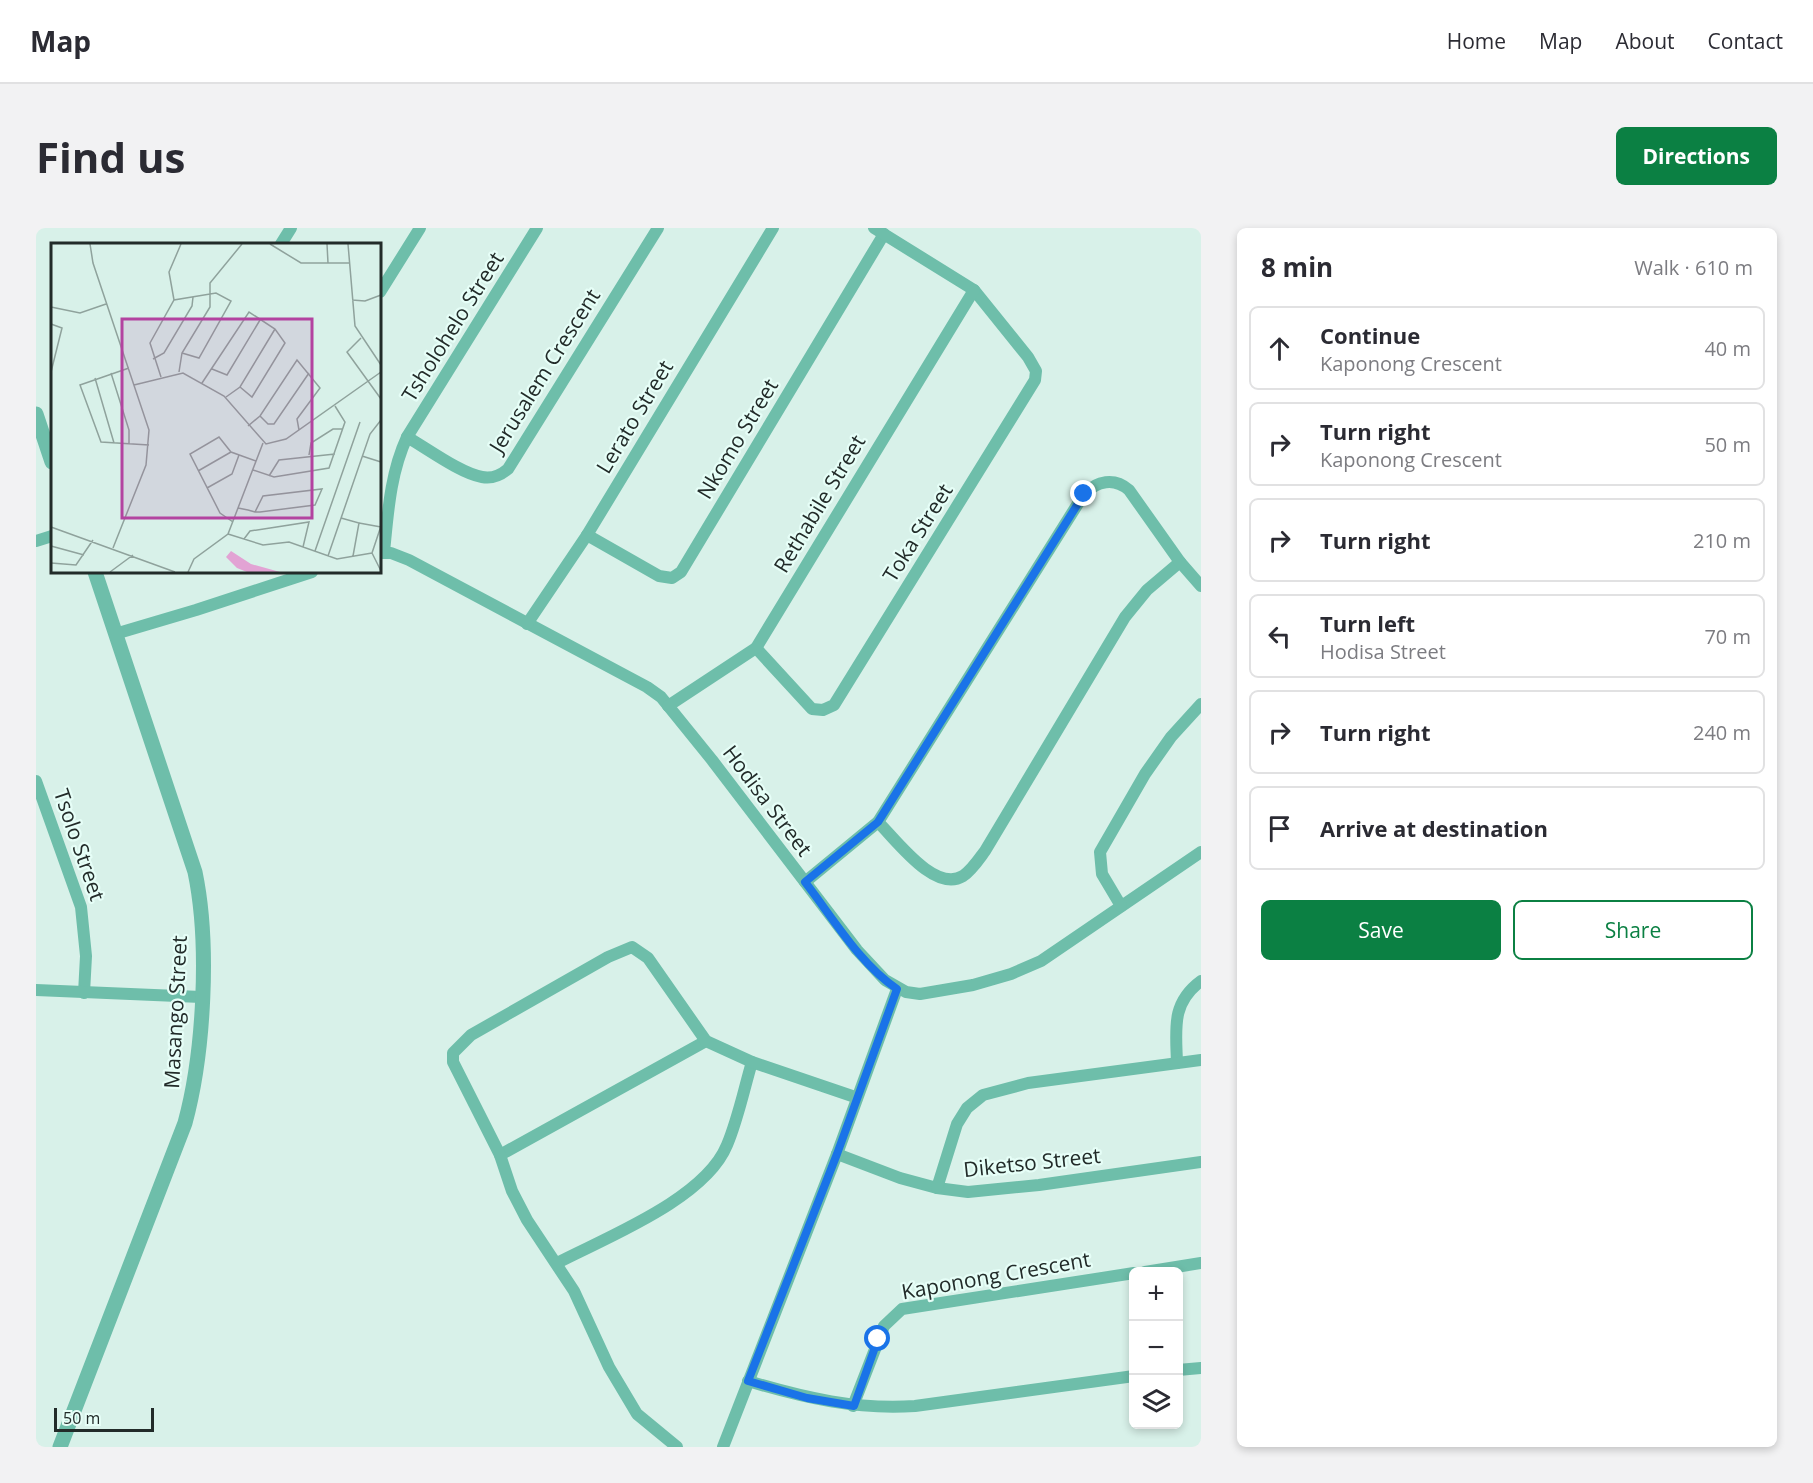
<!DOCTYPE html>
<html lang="en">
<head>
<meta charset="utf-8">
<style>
  :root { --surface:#fff; --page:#f2f2f3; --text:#2b2b33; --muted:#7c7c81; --line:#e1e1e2; --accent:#0b8043 }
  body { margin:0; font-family:"Open Sans",sans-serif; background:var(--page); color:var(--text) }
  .controls { position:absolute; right:18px; bottom:18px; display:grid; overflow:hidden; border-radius:9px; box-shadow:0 3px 9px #0003 }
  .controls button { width:54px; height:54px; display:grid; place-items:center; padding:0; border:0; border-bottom:2px solid var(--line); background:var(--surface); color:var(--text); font:30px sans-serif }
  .scale { position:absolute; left:18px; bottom:15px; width:100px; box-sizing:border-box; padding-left:6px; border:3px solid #222b29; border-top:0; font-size:16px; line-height:21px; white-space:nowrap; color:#222b29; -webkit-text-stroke:4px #e6fef7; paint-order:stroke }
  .stop { position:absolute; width:18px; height:18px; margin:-14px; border:4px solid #1a73e8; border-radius:50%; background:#fff }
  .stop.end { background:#1a73e8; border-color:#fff; box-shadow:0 2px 6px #0008 }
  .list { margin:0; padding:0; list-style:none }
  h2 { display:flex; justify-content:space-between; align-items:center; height:78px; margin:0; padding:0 24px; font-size:26px }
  h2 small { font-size:20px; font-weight:400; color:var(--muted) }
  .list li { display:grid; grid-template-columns:39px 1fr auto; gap:18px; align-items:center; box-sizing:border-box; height:84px; margin:0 12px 12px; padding:0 12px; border:2px solid var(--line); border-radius:9px }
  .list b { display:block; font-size:22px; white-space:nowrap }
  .list p { margin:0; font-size:20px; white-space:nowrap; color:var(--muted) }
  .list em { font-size:20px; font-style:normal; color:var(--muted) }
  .actions { display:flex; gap:12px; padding:18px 24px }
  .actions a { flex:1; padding:14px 0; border:2px solid var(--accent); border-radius:9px; text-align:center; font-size:21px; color:var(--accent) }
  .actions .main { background:var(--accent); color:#fff }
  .icon { flex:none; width:33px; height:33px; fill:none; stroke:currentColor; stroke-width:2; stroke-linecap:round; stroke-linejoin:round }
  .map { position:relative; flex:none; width:1165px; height:1219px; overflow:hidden; border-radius:9px }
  header { display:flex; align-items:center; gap:36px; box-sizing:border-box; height:84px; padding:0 30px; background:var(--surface); border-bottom:2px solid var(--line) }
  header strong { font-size:28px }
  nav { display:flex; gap:33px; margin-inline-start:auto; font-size:21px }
  .intro { display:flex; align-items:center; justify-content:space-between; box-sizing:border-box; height:144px; padding:0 36px }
  h1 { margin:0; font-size:42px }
  .button { padding:15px 27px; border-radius:9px; background:var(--accent); color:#fff; font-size:21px; font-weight:700 }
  main { display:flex; gap:36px; padding:0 36px }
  aside { flex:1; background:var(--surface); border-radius:9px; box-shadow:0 3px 9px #0003 }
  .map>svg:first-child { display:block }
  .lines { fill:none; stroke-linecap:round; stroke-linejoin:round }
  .minor { stroke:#6ebeaa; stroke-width:12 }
  .tertiary { stroke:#6ebeaa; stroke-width:15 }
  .route { stroke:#1a73e8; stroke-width:8 }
  .labels { text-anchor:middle; stroke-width:4.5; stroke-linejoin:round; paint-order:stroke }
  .street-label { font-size:21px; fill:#222b29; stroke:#e6fef7 }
  .inset-road { fill:none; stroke:#8fa29c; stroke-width:1.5 }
  .view { fill:#b343a0; fill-opacity:0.15; stroke:#b343a0; stroke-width:3 }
  .inset-edge { fill:none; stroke:#222b29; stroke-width:3 }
</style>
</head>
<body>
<header>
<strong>Map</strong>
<nav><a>Home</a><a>Map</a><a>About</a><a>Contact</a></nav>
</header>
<div class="intro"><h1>Find us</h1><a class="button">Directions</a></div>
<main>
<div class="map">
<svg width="1165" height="1219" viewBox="0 0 1165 1219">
  <rect width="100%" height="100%" fill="#d8f1e9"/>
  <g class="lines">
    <g class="minor">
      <polyline points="245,16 255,0"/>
      <polyline points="344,64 384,0"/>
      <path d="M371,209c21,12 53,36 75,40 10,2 19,-2 26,-8l150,-241"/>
      <polyline points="551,307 623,348 636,350 645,344 848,6"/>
      <polyline points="0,313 16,308"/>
      <path d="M348,324c4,-39 6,-78 23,-115l130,-209"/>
      <polyline points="344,325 355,325 373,332 611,459 625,469 676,532 821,722 849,752 870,764 884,766 937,757 975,746 1005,733 1165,624"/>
      <polyline points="491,396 551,307 737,0"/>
      <polyline points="79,406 160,382 276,344"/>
      <polyline points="720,420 776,481 787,482 798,477 999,152 1000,143 992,129 938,62 838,0"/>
      <polyline points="632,478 720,420 938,62"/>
      <polyline points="0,553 45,679 50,728 48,765"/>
      <path d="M842,594c19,19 57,71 85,54 9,-6 16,-17 22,-25l140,-234 22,-27 33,-28"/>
      <path d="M769,654l73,-60 206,-328c13,-13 30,-17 45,-4l51,72 21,24"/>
      <polyline points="1085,678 1066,646 1064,624 1109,546 1135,509 1165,476"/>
      <polyline points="0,762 165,769"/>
      <path d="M1141,835c-1,-34 -6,-60 24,-82"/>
      <polyline points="801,926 864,950 901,960 932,964 1003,957 1165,934"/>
      <polyline points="464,927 670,813"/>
      <polyline points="901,960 921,896 931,880 947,867 992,855 1165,832"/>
      <path d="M521,1035c50,-26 148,-64 170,-118 11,-26 17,-56 25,-83"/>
      <polyline points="1109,1044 1165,1035"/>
      <polyline points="1142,1142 1165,1140"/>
      <path d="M712,1153c57,17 109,29 167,25l219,-30"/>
      <polyline points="817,1178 848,1098 866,1081 1098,1045"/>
      <polyline points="641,1219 601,1186 573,1139 538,1063 491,992 476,963 464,927 417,834 417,825 435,807 572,729 596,719 612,730 670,813 716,834 819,869"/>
      <polyline points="687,1219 801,926 861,761"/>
    </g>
    <g class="tertiary">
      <polyline points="0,186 16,234"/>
      <path d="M24,1219l125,-324c19,-70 25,-179 10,-251l-100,-300"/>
    </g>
  </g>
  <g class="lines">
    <path class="route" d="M842,1111l-24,67 -47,-8 -59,-17 89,-227 60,-165c-38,-26 -64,-71 -92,-107l73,-60 206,-328"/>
  </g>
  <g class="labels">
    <g class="street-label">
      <text transform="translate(417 99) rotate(-58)" y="7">Tsholohelo Street</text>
      <text transform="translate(509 143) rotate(-58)" y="7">Jerusalem Crescent</text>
      <text transform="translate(599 189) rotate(-59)" y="7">Lerato Street</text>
      <text transform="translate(702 211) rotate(-59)" y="7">Nkomo Street</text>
      <text transform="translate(784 276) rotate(-59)" y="7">Rethabile Street</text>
      <text transform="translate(882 305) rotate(-58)" y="7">Toka Street</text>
      <text transform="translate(731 573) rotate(53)" y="7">Hodisa Street</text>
      <text transform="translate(43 617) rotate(71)" y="7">Tsolo Street</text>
      <text transform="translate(140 784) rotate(-87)" y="7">Masango Street</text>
      <text transform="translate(996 935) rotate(-6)" y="7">Diketso Street</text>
      <text transform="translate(960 1048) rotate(-10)" y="7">Kaponong Crescent</text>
    </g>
  </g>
  <g transform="translate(15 15)">
    <rect width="330" height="330" fill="#d8f1e9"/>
    <path d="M180,308l20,13 29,8h-33l-10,-4 -11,-11z" fill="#e2a3d4"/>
    <path class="inset-road" d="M39,1l3,19 56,167 -3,35 -33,83M219,1l31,19h49M276,1l1,19M297,1l7,82 26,39M123,57l-5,-28 12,-28M301,57l13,1 16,-6M0,64l29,6 26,-9M0,81l11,4 -11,44M310,95l-14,14 34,47M102,116l11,-6 28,-47 1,-9M78,125l-49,17 21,57 48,3M161,126l15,6 33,-55M128,129l3,-19 28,-46v-24l32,-39M60,130l18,57v14M110,134l-11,-34 24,-43 42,-7 15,8 -32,57 -17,-5M44,135l19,65M151,140l47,-71 26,17 10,14 -33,54 -12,-10M83,142l49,-12 41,23 42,48 20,-5 95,-67M175,154l14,-10 35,-58M209,173l8,8h6l35,-51M197,183l12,-10 37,-56 23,28 -23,31 2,11M258,212l2,-12 22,-14h10M311,213l19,6M202,227l21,7 55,-9 16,-46 -10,-16M147,228l33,-19M218,233l10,-16 56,-6M156,245l25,-14 7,-19M187,265l10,2 7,2h5l55,-7 7,-16 -59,7 -8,16M290,275l18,5 -6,33M182,279l-13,-9 -30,-59 29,-17 12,15 25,9M308,280l22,4M330,283l-9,27 9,18M0,284l124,45M177,291l35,11 26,-3 48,17 35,-6M193,296l6,-8 59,-9 -6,25M0,303l33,9M264,308l45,-129M277,313l42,-122 11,-14M0,320l25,2 17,-25M59,329l23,-17M137,329l6,-13 34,-25 35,-91"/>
    <path class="view" d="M71,76h190v199h-190z"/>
    <rect width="330" height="330" class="inset-edge"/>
  </g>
</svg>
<div class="controls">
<button>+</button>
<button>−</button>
<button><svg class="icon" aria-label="layers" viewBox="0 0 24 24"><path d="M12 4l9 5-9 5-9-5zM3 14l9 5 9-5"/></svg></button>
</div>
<div class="scale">50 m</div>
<div class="stop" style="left:842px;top:1111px"></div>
<div class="stop end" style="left:1048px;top:266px"></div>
</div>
<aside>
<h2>8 min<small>Walk · 610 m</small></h2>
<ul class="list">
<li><svg class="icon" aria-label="ahead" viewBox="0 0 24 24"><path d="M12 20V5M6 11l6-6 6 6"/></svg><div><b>Continue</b><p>Kaponong Crescent</p></div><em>40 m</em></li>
<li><svg class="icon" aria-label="right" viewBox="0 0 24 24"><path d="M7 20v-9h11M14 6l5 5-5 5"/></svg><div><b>Turn right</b><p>Kaponong Crescent</p></div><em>50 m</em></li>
<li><svg class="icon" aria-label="right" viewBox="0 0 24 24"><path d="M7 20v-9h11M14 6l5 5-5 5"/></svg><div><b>Turn right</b></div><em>210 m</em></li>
<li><svg class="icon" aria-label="left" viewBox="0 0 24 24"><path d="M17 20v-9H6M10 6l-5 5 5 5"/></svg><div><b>Turn left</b><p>Hodisa Street</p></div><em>70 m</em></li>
<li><svg class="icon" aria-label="right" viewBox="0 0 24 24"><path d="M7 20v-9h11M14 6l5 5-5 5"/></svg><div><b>Turn right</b></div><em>240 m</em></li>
<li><svg class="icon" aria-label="arrive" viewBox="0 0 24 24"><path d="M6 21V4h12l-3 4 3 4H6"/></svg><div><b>Arrive at destination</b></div></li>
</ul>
<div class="actions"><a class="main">Save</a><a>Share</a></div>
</aside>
</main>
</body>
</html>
